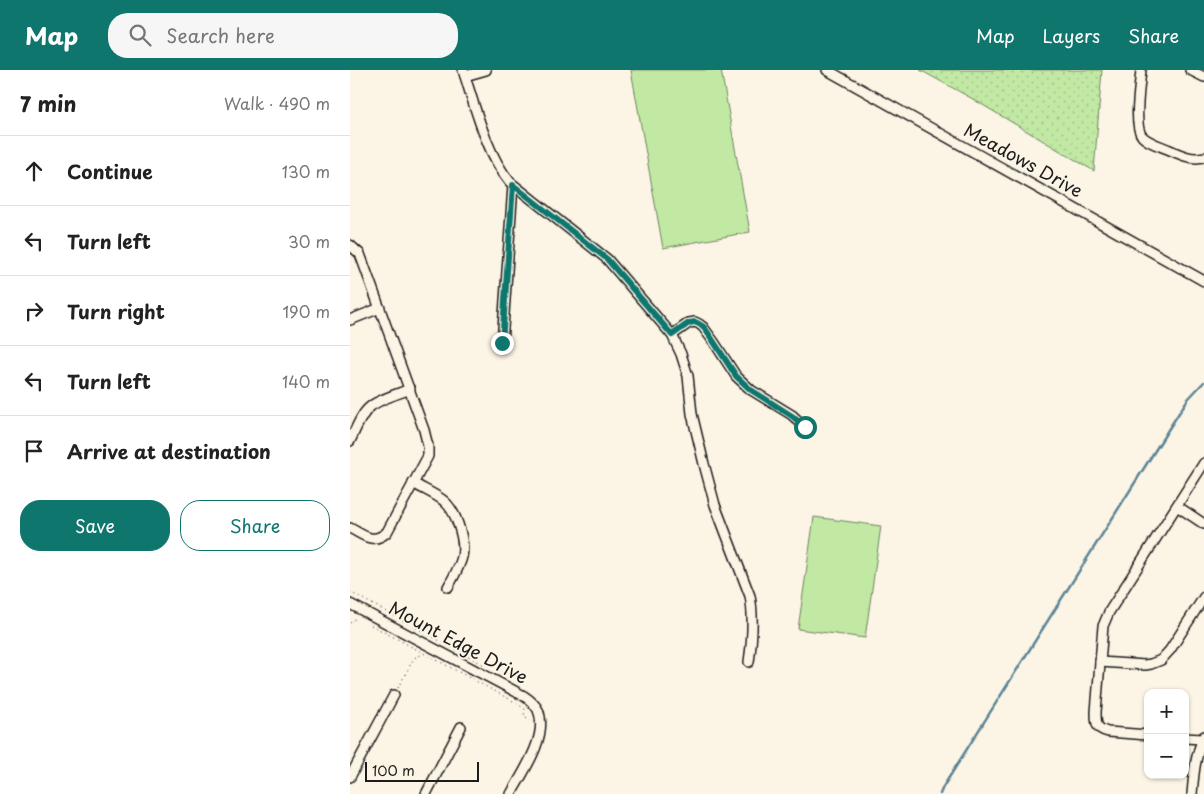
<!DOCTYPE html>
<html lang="en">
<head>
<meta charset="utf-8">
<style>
  :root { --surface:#fff; --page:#f6f6f6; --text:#222; --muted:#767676; --line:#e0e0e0; --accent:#0f766e }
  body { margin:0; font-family:"Playpen Sans",sans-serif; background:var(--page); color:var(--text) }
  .controls { position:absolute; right:15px; bottom:15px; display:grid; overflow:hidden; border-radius:10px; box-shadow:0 1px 4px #0004 }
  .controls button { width:45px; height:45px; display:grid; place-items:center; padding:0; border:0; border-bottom:1px solid var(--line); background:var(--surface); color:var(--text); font:25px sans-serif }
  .scale { position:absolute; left:15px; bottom:12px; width:114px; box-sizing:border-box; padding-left:5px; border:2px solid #1c1c1c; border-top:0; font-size:14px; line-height:18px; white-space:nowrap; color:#1c1c1c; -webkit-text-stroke:4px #fcf5e5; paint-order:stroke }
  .stop { position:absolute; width:15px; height:15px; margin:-11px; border:4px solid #0f766e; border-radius:50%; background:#fff }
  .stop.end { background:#0f766e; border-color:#fff; box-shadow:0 1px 5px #0008 }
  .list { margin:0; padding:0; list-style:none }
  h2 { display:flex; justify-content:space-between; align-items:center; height:65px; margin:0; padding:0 20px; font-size:21px }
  h2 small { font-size:16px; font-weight:400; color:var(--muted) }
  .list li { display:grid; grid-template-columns:32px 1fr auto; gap:15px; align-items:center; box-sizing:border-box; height:70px; padding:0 20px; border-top:1px solid var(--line) }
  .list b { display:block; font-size:19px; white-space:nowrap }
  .list em { font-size:16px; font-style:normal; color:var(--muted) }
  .actions { display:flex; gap:10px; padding:15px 20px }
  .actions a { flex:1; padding:11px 0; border:1px solid var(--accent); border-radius:20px; text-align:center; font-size:18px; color:var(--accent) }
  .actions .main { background:var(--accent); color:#fff }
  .icon { flex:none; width:28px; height:28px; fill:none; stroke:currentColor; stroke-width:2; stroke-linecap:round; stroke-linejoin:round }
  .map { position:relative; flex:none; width:854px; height:724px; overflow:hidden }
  header { display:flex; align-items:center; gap:30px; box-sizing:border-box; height:70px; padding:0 25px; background:var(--accent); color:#fff }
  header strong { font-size:24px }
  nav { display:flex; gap:28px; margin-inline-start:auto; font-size:18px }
  .search { width:350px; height:45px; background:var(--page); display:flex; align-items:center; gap:12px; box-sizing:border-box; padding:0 18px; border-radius:20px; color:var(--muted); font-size:19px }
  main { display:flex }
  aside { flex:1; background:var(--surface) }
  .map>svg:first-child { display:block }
  .green { fill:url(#green-dots); stroke:#6e8260 }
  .pitch { fill:#c1e9a4; stroke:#6e8260 }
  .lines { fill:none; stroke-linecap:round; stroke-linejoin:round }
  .stream { stroke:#5c8396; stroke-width:2.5 }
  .minor-casing { stroke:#1c1c1c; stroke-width:12 }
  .path { stroke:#1c1c1c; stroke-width:1; stroke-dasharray:1 4; stroke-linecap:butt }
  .minor { stroke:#fcf5e5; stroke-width:9 }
  .route { stroke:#0f766e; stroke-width:6 }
  .labels { text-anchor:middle; stroke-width:4; stroke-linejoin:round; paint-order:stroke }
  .street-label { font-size:18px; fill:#1c1c1c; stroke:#fcf5e5 }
</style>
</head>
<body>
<header>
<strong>Map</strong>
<div class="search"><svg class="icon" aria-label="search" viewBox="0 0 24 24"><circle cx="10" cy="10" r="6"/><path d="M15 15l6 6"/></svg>Search here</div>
<nav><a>Map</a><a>Layers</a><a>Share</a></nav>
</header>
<main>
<aside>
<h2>7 min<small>Walk · 490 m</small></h2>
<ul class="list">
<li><svg class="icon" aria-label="ahead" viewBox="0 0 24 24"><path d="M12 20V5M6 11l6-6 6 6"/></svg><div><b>Continue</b></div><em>130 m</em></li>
<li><svg class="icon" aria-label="left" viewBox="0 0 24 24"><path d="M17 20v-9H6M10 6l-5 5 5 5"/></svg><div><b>Turn left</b></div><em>30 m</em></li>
<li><svg class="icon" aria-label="right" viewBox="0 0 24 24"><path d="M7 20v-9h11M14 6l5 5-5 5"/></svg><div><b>Turn right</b></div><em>190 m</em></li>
<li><svg class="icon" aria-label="left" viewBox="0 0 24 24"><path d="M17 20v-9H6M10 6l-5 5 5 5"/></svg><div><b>Turn left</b></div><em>140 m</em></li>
<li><svg class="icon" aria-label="arrive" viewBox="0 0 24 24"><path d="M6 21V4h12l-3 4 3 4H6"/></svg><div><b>Arrive at destination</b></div></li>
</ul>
<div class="actions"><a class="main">Save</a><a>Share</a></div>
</aside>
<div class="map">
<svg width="854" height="724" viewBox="0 0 854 724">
  <defs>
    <pattern id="green-dots" width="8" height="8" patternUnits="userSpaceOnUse" patternTransform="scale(1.25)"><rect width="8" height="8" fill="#c1e9a4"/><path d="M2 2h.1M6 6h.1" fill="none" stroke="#a5c78d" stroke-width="1.8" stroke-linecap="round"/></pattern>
  </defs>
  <rect width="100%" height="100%" fill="#fcf5e5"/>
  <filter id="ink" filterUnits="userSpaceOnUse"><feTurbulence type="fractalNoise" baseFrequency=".02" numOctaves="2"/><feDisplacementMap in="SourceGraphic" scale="10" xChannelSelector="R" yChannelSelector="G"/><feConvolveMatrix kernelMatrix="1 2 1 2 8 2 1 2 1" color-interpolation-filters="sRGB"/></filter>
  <g filter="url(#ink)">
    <polygon class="green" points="570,0 752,0 744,101 621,28"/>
    <g class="pitch">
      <polygon points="281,0 371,0 400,162 313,178"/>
      <polygon points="464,447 531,456 515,568 448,559"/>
    </g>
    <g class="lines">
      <polyline class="stream" points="590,724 593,717 818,360 838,329 854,312"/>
      <g class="minor-casing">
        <g id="minor">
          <path d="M113,0c11,34 24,85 47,112l97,77 65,76 9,19 7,22 4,38 12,50 11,41 35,91c4,21 2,45 -1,66"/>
          <polyline points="477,0 854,211"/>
          <path d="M791,0c-1,15 -8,55 1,66 6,7 19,10 28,14 11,5 22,10 34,7"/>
          <polyline points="840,0 854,7"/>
          <polyline points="115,6 136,0"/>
          <path d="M0,175l10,9 64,176 4,16v10l-41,76c-14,13 -24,3 -37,-4"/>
          <polyline points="0,250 30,238"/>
          <polyline points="322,265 339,253 345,252 349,254 353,257 364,272 386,306 401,320 442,345 455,357"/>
          <polyline points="152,273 163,115"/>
          <path d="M0,371c5,-10 11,-27 20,-34 9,-8 28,-13 40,-18"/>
          <path d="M63,413c10,6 22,11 31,18 7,6 11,14 14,23 10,29 4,38 -10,63"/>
          <polyline points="827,436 854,454"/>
          <path d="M0,534l174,92c6,4 11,8 14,14 11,26 -15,62 -27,84"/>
          <polyline points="750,592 795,595 801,594 811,590 820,580 854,527"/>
          <path d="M798,665l-40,-3c-12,-3 -12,-8 -12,-20l7,-86 6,-14 95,-149"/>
          <polyline points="835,668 852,669"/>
          <polyline points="0,707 44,625"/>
          <polyline points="76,724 111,657"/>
          <path d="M842,724c2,-22 3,-38 12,-58"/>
        </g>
      </g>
      <g class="path">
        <polyline points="0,522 136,596"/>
        <polyline points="0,553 6,548"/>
        <polyline points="21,555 163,631 175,639 174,646 181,650"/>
        <polyline points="48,618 64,588 73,584"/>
      </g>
      <use href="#minor" class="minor"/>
    </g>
  </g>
  <g class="lines" filter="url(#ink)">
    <polyline class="route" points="152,273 163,115 257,189 322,265 339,253 345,252 349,254 354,257 364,272 386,306 401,320 442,346 455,357"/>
  </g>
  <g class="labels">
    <g class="street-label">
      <text transform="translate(673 91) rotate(29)" y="6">Meadows Drive</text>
      <text transform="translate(108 573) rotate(28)" y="6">Mount Edge Drive</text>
    </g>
  </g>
</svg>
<div class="controls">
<button>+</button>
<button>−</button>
</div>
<div class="scale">100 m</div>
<div class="stop" style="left:455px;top:357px"></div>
<div class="stop end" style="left:152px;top:273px"></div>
</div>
</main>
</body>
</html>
